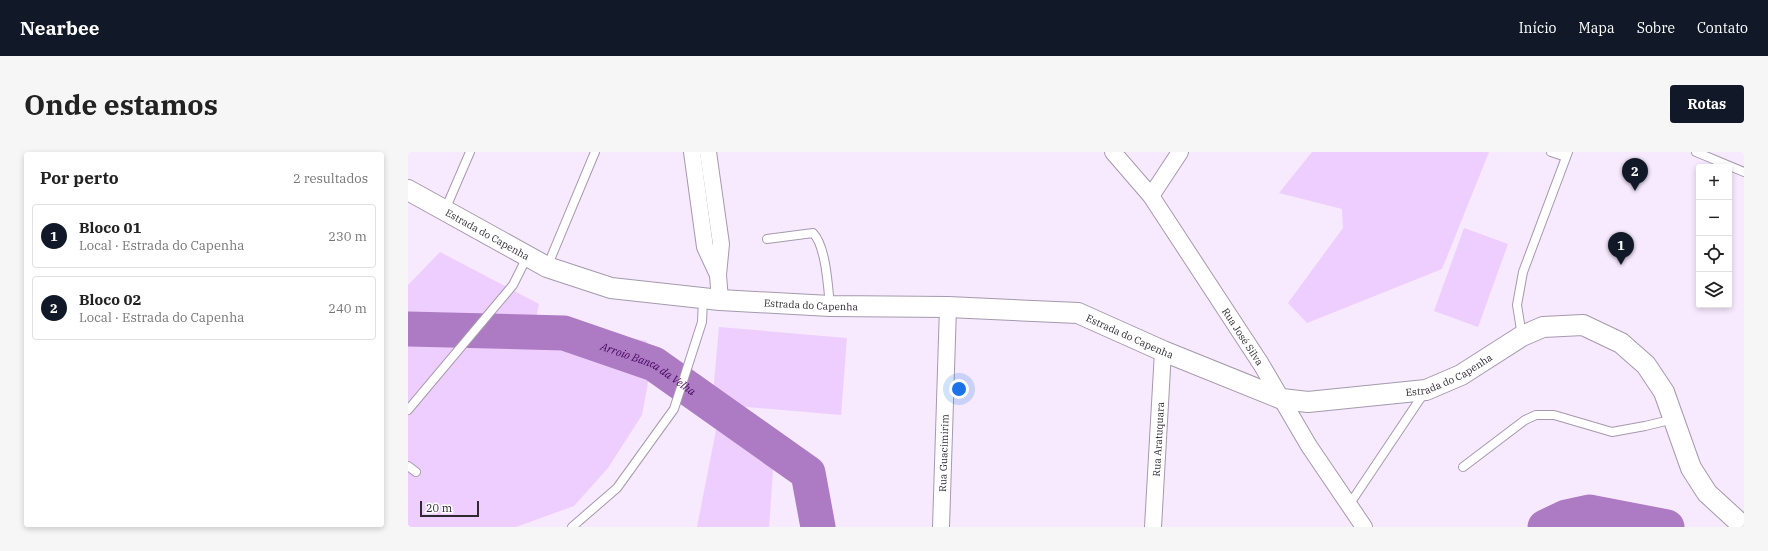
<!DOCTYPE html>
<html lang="pt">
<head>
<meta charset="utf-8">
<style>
  :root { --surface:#fff; --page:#f6f6f6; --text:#222; --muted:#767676; --line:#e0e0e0; --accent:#111827 }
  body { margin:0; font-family:"IBM Plex Serif",serif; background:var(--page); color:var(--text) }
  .controls { position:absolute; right:12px; top:12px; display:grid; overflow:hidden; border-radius:4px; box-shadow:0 2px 6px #0003 }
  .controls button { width:36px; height:36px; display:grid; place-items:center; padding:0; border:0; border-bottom:1px solid var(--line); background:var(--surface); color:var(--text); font:20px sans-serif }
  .scale { position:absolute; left:12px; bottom:10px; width:59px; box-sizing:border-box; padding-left:4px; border:2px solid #2f2a32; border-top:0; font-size:11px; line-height:14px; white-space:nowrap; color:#2f2a32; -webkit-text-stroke:3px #fff; paint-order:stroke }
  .you { position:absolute; left:551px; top:237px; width:14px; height:14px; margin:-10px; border:3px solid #fff; border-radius:50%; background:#1a73e8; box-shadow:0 0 0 6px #1a73e833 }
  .badge { display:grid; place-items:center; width:26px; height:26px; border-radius:50%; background:var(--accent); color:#fff; font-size:13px; font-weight:700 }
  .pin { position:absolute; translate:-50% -33px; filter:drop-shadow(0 1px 2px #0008) }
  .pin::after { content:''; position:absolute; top:21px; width:14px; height:12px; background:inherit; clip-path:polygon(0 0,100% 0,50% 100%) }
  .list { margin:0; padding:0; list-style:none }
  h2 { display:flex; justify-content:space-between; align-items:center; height:52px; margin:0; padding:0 16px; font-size:17px }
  h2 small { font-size:13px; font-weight:400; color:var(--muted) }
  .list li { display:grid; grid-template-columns:26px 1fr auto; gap:12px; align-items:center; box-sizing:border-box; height:64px; margin:0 8px 8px; padding:0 8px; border:1px solid var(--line); border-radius:4px }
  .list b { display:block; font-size:15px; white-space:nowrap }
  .list p { margin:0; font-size:13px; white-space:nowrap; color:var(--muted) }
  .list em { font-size:13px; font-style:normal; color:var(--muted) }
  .icon { flex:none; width:22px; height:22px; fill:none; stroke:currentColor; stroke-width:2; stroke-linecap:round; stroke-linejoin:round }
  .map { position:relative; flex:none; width:1336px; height:375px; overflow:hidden; border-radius:4px }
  header { display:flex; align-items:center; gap:24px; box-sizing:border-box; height:56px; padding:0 20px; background:var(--accent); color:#fff }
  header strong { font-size:19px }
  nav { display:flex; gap:22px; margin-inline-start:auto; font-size:14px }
  .intro { display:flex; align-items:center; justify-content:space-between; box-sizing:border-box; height:96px; padding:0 24px }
  h1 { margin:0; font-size:28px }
  .button { padding:10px 18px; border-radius:4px; background:var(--accent); color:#fff; font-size:14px; font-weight:700 }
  main { display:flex; gap:24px; padding:0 24px }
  aside { flex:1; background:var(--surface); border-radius:4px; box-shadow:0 2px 6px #0003 }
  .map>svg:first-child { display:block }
  .green { fill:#eecefe }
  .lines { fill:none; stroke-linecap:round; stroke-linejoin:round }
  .river { stroke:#ac7bc3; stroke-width:35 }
  .service-casing { stroke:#a699ad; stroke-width:10 }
  .minor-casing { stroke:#a699ad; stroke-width:18 }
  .tertiary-casing { stroke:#a699ad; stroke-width:22 }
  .service { stroke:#fff; stroke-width:8 }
  .minor { stroke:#fff; stroke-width:16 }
  .tertiary { stroke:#fff; stroke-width:20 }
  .labels { text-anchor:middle; stroke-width:4; stroke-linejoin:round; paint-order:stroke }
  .street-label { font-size:10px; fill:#2f2a32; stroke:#fff }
  .water-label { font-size:11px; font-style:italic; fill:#490562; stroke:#fff }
</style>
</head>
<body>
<header>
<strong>Nearbee</strong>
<nav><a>Início</a><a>Mapa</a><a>Sobre</a><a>Contato</a></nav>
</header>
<div class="intro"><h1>Onde estamos</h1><a class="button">Rotas</a></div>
<main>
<aside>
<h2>Por perto<small>2 resultados</small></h2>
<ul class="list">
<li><span class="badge">1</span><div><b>Bloco 01</b><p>Local · Estrada do Capenha</p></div><em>230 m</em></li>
<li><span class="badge">2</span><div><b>Bloco 02</b><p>Local · Estrada do Capenha</p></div><em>240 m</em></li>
</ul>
</aside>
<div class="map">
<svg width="1336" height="375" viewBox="0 0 1336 375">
  <rect width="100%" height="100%" fill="#f7e9fe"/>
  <g class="green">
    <polygon points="904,0 1081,0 1034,117 899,171 880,151 935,76 934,57 871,41"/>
    <polygon points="1056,76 1100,92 1070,175 1026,159"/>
    <polygon points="32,100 131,152 127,170 239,189 243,214 234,263 200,316 166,354 108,375 0,375 0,133"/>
    <polygon points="311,175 439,186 433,263 304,252"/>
    <polygon points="309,273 366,304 361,375 289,375"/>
  </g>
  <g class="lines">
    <g class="river">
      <path id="s1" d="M0,177l156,4 90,31 154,109 10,54"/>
      <polyline points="1137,375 1158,365 1181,360 1259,375"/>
    </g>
    <g class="service-casing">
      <g id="service">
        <polyline points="1143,0 1158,5"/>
        <polyline points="1288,0 1336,20"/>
        <polyline points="37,58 62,0"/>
        <path d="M359,87l46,-6c13,13 15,54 17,73"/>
        <polyline points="139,115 187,0"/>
        <polyline points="1114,184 1109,153 1115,120 1160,0"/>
        <polyline points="0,258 105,133 119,105"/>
        <polyline points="0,314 8,320"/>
        <polyline points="1055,315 1117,268 1128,263 1146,263 1204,280 1237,274 1266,267"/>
        <polyline points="941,353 1016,241"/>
        <polyline points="164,375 209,336 266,257 294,170 295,147"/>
      </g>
    </g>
    <g class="minor-casing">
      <g id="minor">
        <polyline points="284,0 297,95 310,123"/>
        <polyline points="300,0 313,92 310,123 312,148"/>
        <path id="s2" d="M705,0l38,44 110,168 48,82 55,81"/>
        <polyline points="743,44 772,0"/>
        <path id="s3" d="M533,375l7,-220"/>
        <path id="s4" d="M745,375l10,-176"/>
      </g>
    </g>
    <g class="tertiary-casing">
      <g id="tertiary">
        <path id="s5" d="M0,38l139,77 64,21 109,12 110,6 118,1 130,6 85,38 119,48 26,3 118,-12 35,-15 61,-39 21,-9 40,-2 38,18 25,22 18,27 27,76 16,25 37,34"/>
      </g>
    </g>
    <use href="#service" class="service"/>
    <use href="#minor" class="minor"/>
    <use href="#tertiary" class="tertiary"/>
  </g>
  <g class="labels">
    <g class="street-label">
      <text dy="4" stroke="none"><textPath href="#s5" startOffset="91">Estrada do Capenha</textPath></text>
      <text dy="4" stroke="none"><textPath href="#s5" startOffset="427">Estrada do Capenha</textPath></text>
      <text dy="4" stroke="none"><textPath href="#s5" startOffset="751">Estrada do Capenha</textPath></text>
      <text dy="4" stroke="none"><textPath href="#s2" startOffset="226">Rua José Silva</textPath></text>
      <text dy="4" stroke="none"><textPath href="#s5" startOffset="1087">Estrada do Capenha</textPath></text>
      <text dy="4" stroke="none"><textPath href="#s4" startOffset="88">Rua Aratuquara</textPath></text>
      <text dy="4" stroke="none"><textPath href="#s3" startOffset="74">Rua Guacimirim</textPath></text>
    </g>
    <g class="water-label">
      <text dy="4" stroke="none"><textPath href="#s1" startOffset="248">Arroio Banca da Velha</textPath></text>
    </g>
  </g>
</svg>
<div class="controls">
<button>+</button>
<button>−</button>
<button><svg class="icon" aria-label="locate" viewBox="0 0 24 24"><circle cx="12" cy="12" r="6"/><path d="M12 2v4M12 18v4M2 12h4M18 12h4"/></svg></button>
<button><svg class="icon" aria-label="layers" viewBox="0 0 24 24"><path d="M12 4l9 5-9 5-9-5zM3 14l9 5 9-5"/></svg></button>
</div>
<div class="scale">20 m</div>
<div class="you"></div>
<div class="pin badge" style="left:1213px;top:113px">1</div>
<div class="pin badge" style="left:1227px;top:39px">2</div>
</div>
</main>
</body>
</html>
